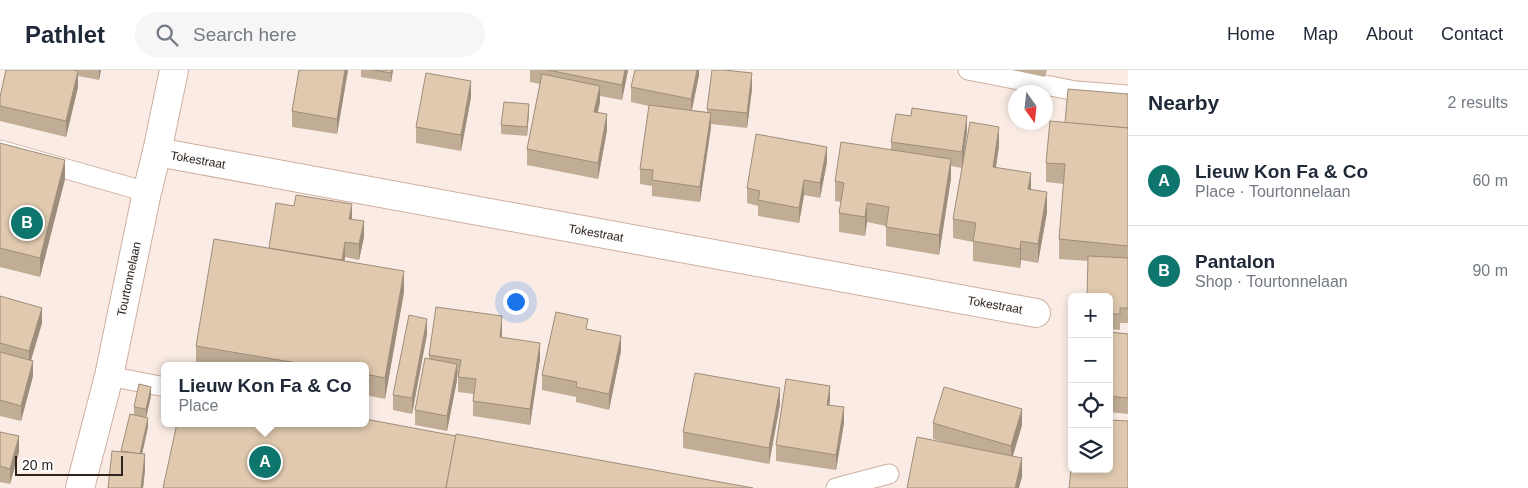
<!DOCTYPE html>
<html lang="en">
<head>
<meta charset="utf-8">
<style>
  :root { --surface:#fff; --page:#f6f6f7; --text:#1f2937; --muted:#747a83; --line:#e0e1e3; --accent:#0f766e }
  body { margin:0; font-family:Helvetica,sans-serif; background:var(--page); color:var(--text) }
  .controls { position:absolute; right:15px; bottom:15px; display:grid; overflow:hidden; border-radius:8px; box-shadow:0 2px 8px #0003 }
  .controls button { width:45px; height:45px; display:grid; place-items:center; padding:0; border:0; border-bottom:1px solid var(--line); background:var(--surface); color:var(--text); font:25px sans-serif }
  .compass { position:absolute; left:1008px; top:15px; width:45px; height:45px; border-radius:50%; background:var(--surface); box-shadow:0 2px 8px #0003; rotate:165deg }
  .scale { position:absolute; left:15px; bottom:12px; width:108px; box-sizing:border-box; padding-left:5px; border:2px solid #2f231d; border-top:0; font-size:14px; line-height:18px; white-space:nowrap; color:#2f231d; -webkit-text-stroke:4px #fcfcfc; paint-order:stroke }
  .you { position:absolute; left:515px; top:231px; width:18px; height:18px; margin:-12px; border:4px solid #fff; border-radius:50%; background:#1a73e8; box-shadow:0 0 0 8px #1a73e833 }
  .badge { display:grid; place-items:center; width:32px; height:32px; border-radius:50%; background:var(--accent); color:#fff; font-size:16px; font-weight:700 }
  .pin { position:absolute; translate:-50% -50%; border:2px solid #fff; box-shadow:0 1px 5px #0006 }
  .popup { position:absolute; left:161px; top:292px; width:208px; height:65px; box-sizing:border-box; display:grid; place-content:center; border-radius:8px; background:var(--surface); filter:drop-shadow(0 1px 4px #0005); font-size:16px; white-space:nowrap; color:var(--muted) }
  .popup b { font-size:19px; color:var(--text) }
  .popup::after { content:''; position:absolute; left:50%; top:100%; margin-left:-10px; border:10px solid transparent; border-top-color:var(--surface) }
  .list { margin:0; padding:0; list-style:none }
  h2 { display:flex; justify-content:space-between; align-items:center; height:65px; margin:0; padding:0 20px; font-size:21px }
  h2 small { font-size:16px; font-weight:400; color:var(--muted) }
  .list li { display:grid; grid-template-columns:32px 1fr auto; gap:15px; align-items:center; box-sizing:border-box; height:90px; padding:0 20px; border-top:1px solid var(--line) }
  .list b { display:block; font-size:19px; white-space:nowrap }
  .list p { margin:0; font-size:16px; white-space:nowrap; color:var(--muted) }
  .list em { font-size:16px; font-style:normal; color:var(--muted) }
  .icon { flex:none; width:28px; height:28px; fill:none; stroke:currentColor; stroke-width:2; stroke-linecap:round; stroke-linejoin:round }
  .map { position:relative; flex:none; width:1128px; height:418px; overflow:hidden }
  header { display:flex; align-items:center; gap:30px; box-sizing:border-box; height:70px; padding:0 25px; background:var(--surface); border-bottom:1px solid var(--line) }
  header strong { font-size:24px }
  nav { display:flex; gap:28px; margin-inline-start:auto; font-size:18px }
  .search { width:350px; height:45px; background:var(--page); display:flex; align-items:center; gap:12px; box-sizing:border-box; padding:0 18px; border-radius:28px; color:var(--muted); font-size:19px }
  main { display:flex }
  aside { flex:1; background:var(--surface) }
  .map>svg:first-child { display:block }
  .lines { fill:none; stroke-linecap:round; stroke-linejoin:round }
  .lane-casing { stroke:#cfaf9f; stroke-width:21 }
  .street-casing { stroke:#cfaf9f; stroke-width:30 }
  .secondary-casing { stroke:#cfaf9f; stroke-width:30 }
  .lane { stroke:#fff; stroke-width:19 }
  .street { stroke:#fff; stroke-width:28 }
  .secondary { stroke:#fff; stroke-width:28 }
  .wall { fill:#c1ad96 }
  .shaded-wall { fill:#9d8d7a }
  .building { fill:#e0c9af; stroke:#9d8d7a }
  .labels { text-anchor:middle; stroke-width:4.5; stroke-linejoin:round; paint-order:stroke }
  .street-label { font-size:12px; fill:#2f231d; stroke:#fcfcfc }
</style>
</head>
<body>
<header>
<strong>Pathlet</strong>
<div class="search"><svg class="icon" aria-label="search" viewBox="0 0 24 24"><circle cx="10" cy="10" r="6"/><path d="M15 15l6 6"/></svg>Search here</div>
<nav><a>Home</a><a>Map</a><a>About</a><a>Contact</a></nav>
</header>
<main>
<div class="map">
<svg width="1128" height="418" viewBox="0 0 1128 418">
  <rect width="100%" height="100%" fill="#faece5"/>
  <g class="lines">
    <g class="lane-casing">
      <g id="lane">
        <polyline points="968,0 1076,21 1128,25"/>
        <polyline points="0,80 147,122"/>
        <polyline points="109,306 165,317"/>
        <polyline points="836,418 889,404"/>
      </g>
    </g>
    <g class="street-casing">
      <polyline id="street" points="157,82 1036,243"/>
    </g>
    <g class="secondary-casing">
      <polyline id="secondary" points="80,418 109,306 147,122 157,82 174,0"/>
    </g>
    <use href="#lane" class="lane"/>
    <use href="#street" class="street"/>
    <use href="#secondary" class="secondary"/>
  </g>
  <g class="wall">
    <polygon points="6,0 101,0 99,10 78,6 78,17 66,67 0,51 0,27"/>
    <polygon points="299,0 348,0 337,64 292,57 292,41"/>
    <polygon points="361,0 393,0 391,12 361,7"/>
    <polygon points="530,0 628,0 622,30 600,26 600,32 598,42 607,60 598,109 527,95 527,79 540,14 530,12"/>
    <polygon points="699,0 699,5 692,40 707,42 707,39 752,19 747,58 711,54 700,132 652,126 652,116 640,114 640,99 649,36 631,32 631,17"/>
    <polygon points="1012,0 1047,0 1045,7"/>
    <polygon points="1128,24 1128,253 1120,253 1120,260 1109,259 1109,227 1088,191 1059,189 1059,169 1064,114 1046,112 1046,93 1065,53"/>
    <polygon points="471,27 461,81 416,73 416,57"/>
    <polygon points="529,43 527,66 501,64 501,55"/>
    <polygon points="967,61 963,90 999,76 996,97 1031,120 1047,142 1038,193 1021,190 1020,198 973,191 973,172 953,168 953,149 962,98 951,96 951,108 939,185 886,176 886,156 867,152 865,166 839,162 839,143 841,132 835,131 835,111 891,79 891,72"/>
    <polygon points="0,73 65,109 40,207 0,197"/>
    <polygon points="827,92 820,128 804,125 799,153 758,146 758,136 747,133 747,118"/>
    <polygon points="352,149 364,167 359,190 345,187 345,191 404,222 385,329 365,325 365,296 196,296 196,276 269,178"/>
    <polygon points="0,226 42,253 31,290 33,306 21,351 0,346"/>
    <polygon points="588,259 621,281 609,340 576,332 576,327 542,320 542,305"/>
    <polygon points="502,262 502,268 540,289 530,355 473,346 473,331 474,324 458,322 458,305 457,305 457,310 447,361 415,355 415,340 429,289 429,285"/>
    <polygon points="1109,262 1128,264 1128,344 1109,342"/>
    <polygon points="427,264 412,344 393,340 393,325"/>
    <polygon points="151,326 146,348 148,357 142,384 145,400 143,418 108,418 134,345 134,337"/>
    <polygon points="830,331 829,335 844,353 836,400 776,391 776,375"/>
    <polygon points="780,334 769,394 683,378 683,362"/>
    <polygon points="933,353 1022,355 1013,386 1022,407 951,374 933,369"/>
    <polygon points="0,362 19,382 10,414 0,412"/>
  </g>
  <g class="shaded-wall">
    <polygon points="99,0 101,0 99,10"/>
    <polygon points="345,0 348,0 337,64 337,49"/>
    <polygon points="392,0 393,0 391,12 391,3"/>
    <polygon points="625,0 628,0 622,30 622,15"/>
    <polygon points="697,0 699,0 699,5 691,44 691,29"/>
    <polygon points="78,1 78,17 66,67 66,51"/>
    <polygon points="752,3 752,19 747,58 747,43"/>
    <polygon points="471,11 471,27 461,81 461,65"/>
    <polygon points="600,16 600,32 594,57 594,42"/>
    <polygon points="529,34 529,43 527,66 527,57"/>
    <polygon points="711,43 711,58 700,132 700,117"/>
    <polygon points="607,44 607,60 598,109 598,93"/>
    <polygon points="967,46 967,61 962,98 962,82"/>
    <polygon points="999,57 999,76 993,116 993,97"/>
    <polygon points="827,77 827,92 820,128 820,113"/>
    <polygon points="951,89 951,108 939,185 939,165"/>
    <polygon points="65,90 65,109 40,207 40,188"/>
    <polygon points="1031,103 1031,122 1028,119"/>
    <polygon points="804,110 804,125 799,153 799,138"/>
    <polygon points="1047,122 1047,142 1038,193 1038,174"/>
    <polygon points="867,133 867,152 865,166 865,147"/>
    <polygon points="352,134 352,150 349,149"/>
    <polygon points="364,151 364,167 359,190 359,174"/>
    <polygon points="1021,171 1021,190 1020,198 1020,179"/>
    <polygon points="345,172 345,187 342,206 342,191"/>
    <polygon points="404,201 404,222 385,329 385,308"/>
    <polygon points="42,238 42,253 29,297 29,281"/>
    <polygon points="502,246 502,262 500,283 500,267"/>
    <polygon points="427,249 427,264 412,344 412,328"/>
    <polygon points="621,266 621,281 609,340 609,324"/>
    <polygon points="540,273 540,289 530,355 530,339"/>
    <polygon points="33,291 33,306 21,351 21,336"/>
    <polygon points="457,294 457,310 447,361 447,346"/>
    <polygon points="830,316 830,331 827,350 827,335"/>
    <polygon points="151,317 151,326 146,348 146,339"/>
    <polygon points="780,318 780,334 769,394 769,378"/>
    <polygon points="844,337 844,353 836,400 836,385"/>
    <polygon points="1022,339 1022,355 1011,392 1011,376"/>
    <polygon points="148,348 148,357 140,393 140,384"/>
    <polygon points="19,366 19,382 10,414 10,399"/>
    <polygon points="145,384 145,400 143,418 141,418"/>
    <polygon points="1022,388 1022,407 1019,418 1015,418"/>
  </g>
  <g class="building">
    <polygon points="6,0 73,0 78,1 66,51 0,36 0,27"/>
    <polygon points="299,0 345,0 337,49 292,41"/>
    <polygon points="373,0 392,0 391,3"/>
    <polygon points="548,0 625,0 622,15"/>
    <polygon points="635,0 697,0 691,29 631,17"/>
    <polygon points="712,0 724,0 752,3 747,43 707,39"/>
    <polygon points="426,3 471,11 461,65 416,57"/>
    <polygon points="542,4 600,16 594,42 607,44 598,93 527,79"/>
    <polygon points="1068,19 1128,24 1128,58 1065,53"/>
    <polygon points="504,32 529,34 527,57 501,55"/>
    <polygon points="649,35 711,43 700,117 652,110 653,100 640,99"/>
    <polygon points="912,38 967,46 962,82 891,72 896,44 911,46"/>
    <polygon points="1050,51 1128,58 1128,176 1059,169 1065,94 1046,93"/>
    <polygon points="970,52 999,57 993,97 1031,103 1028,119 1047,122 1038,174 1021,171 1020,179 973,171 976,153 953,149"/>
    <polygon points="756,64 827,77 820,113 804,110 799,138 758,130 760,121 747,118"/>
    <polygon points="841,72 951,89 939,165 886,157 889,137 867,133 865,147 839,143 844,113 835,111"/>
    <polygon points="0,73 65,90 40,188 0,178"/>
    <polygon points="296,125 352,134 349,149 364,151 359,174 345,172 342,190 269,178 276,133 294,136"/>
    <polygon points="214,169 404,201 385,308 365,304 365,296 315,296 196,276"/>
    <polygon points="1088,186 1128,188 1128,238 1120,238 1120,244 1109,244 1109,227 1087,227"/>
    <polygon points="0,226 42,238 29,281 0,273"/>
    <polygon points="436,237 502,246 500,267 540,273 530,339 473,331 476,309 458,307 461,290 429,285"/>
    <polygon points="556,242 588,249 586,259 621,266 609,324 576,317 577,312 542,305"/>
    <polygon points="409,245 427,249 412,328 393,325"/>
    <polygon points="1109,262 1128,264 1128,328 1109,326"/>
    <polygon points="0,282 33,291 21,336 0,330"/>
    <polygon points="425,288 457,294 447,346 415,340"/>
    <polygon points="695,303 780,318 769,378 683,362"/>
    <polygon points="786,309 830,316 827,335 844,337 836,385 776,375"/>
    <polygon points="139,314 151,317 146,339 134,337"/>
    <polygon points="944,317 1022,339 1011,376 933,353"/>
    <polygon points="130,344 148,348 140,384 121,381"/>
    <polygon points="365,349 456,366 446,418 163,418 177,353 365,353"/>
    <polygon points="1109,350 1128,351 1128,418 1069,418 1072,390 1072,399 1109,399"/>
    <polygon points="0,362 19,366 10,399 0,396"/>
    <polygon points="456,364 753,418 446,418"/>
    <polygon points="917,367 1022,388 1015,418 907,418"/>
    <polygon points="112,381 145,384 141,418 108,418"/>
  </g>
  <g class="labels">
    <g class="street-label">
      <text transform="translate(198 90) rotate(10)" y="4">Tokestraat</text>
      <text transform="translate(596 163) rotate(10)" y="4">Tokestraat</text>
      <text transform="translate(129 209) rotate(-78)" y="4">Tourtonnelaan</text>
      <text transform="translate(995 235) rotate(10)" y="4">Tokestraat</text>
    </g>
  </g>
</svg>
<div class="controls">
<button>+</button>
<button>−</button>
<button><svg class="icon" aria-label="locate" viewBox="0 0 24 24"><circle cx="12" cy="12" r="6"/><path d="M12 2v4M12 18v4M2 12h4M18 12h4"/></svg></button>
<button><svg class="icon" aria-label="layers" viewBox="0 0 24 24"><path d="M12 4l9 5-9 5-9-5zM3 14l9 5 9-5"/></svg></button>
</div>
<svg class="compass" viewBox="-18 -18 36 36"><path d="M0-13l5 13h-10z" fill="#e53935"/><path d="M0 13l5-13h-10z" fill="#747a83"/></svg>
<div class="scale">20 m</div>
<div class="you"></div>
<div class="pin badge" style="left:265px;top:392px">A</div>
<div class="popup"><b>Lieuw Kon Fa &amp; Co</b>Place</div>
<div class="pin badge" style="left:27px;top:153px">B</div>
</div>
<aside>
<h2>Nearby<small>2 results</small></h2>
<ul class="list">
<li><span class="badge">A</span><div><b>Lieuw Kon Fa &amp; Co</b><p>Place · Tourtonnelaan</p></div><em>60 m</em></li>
<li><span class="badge">B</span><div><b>Pantalon</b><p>Shop · Tourtonnelaan</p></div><em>90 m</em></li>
</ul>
</aside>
</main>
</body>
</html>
